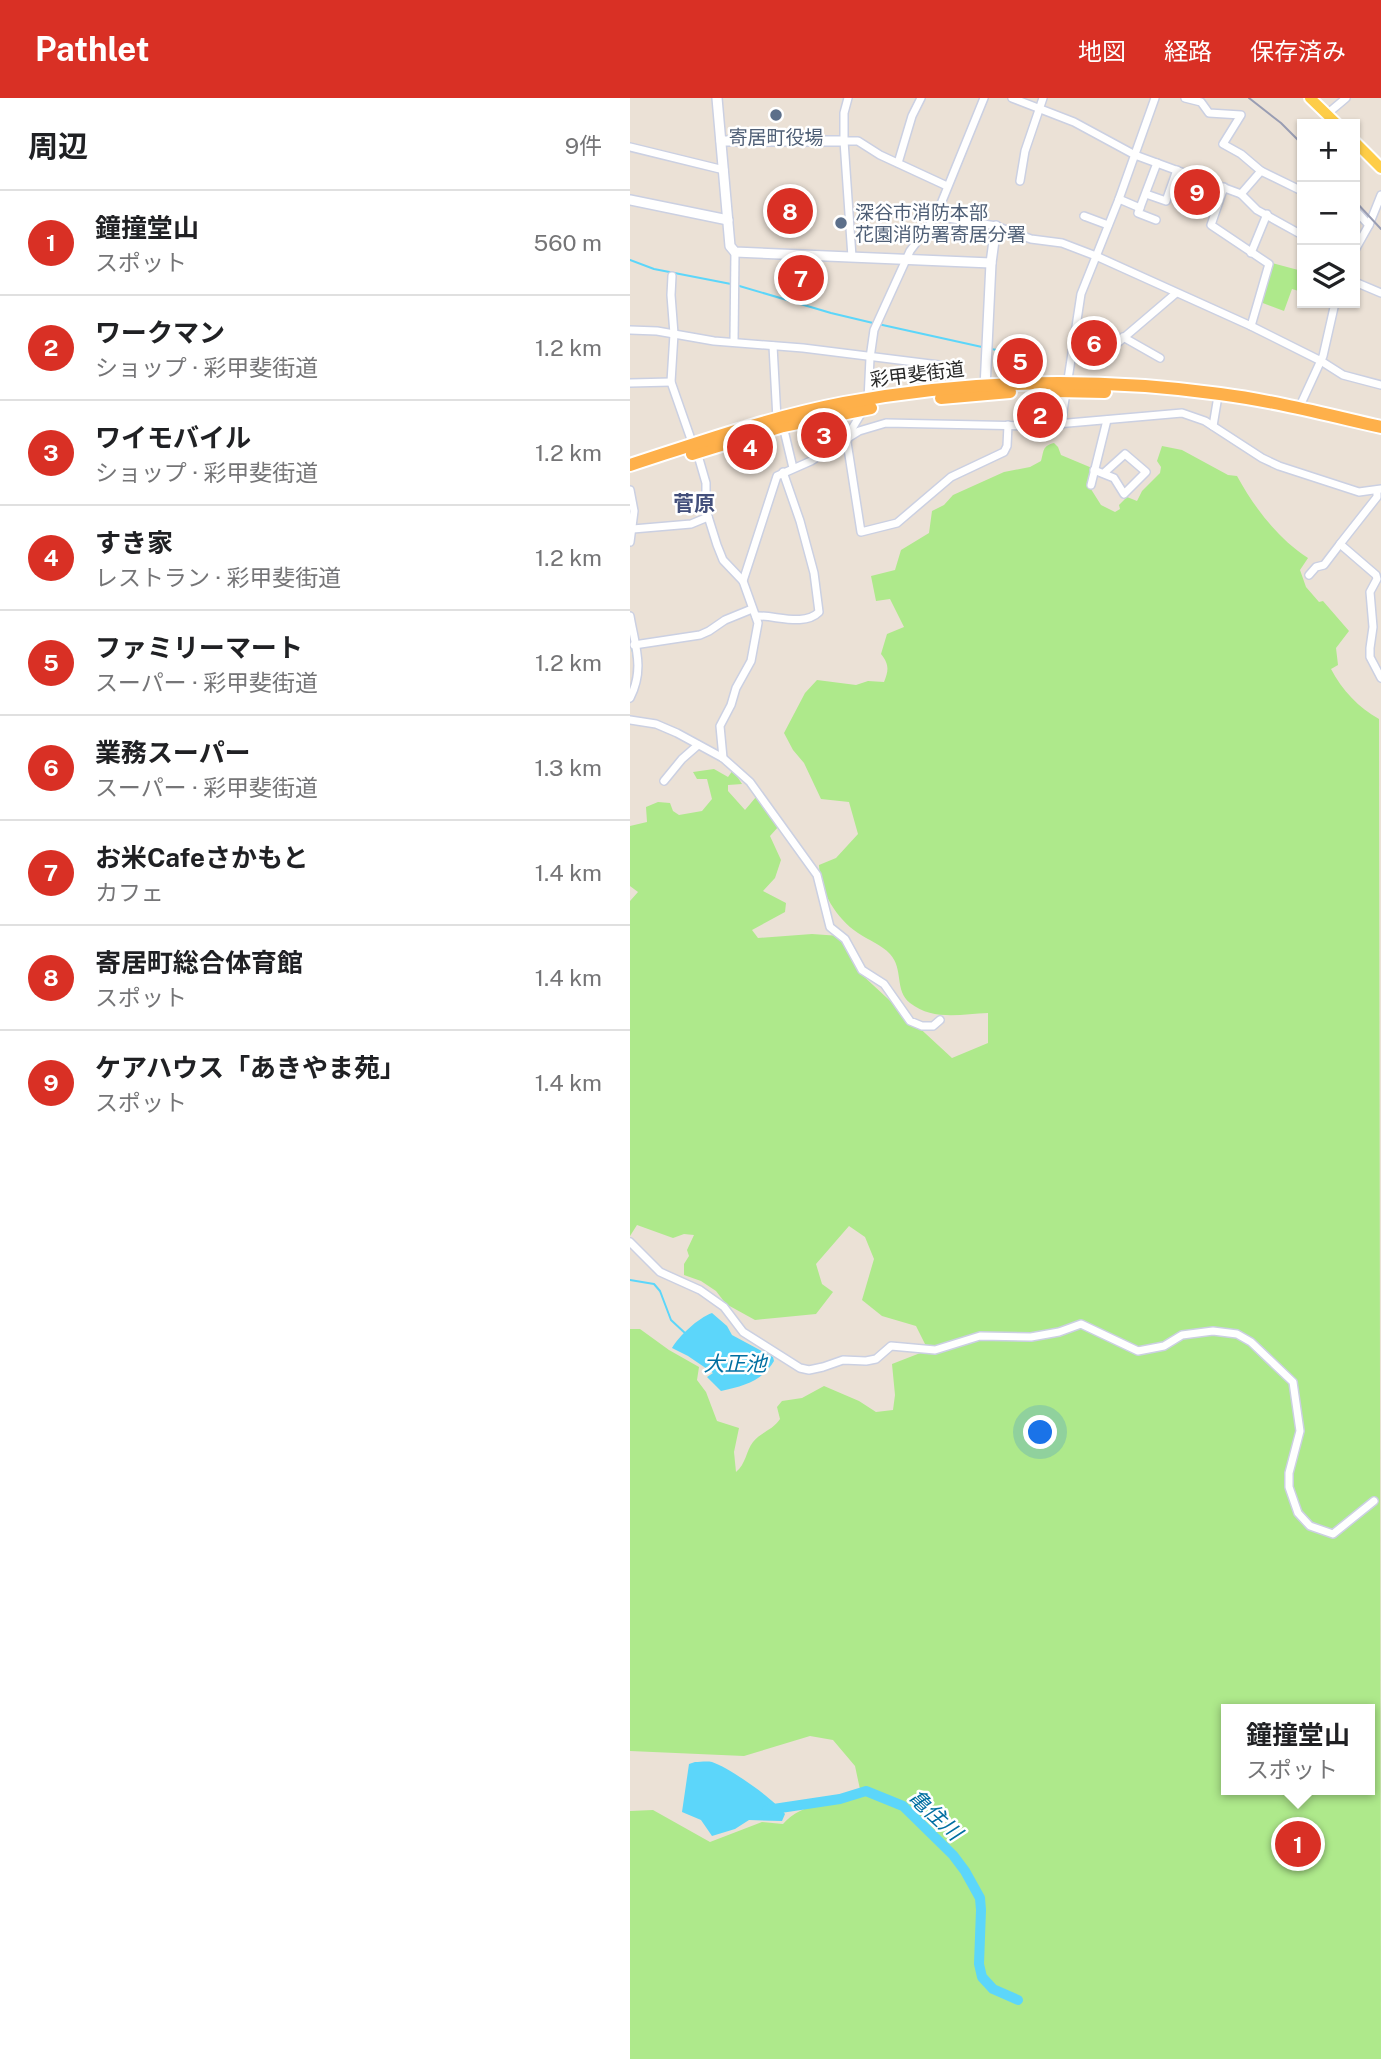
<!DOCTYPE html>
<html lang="ja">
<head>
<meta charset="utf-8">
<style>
  :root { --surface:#fff; --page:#f6f6f6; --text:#202124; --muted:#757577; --line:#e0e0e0; --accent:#d93025 }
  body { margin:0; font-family:"Public Sans","Noto Sans JP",sans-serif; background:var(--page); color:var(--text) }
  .controls { position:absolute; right:21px; top:21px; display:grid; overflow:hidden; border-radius:0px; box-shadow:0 2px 5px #0004 }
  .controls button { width:63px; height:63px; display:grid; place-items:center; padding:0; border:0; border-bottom:2px solid var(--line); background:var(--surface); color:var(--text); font:35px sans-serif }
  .you { position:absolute; left:411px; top:1335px; width:24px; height:24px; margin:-18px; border:5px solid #fff; border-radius:50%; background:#1a73e8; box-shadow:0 0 0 10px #1a73e833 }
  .badge { display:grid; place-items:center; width:46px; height:46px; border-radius:50%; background:var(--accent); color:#fff; font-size:23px; font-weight:700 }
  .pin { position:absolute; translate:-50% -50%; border:4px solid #fff; box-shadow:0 2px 7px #0006 }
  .popup { position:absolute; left:591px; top:1606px; width:154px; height:91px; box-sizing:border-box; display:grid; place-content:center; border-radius:0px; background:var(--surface); filter:drop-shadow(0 2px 5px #0005); font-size:23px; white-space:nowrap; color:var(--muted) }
  .popup b { font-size:26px; color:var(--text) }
  .popup::after { content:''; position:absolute; left:50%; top:100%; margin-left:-14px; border:14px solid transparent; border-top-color:var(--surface) }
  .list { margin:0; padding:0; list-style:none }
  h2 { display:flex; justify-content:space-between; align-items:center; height:91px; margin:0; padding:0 28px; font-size:30px }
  h2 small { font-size:23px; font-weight:400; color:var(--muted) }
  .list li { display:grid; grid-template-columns:46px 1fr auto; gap:21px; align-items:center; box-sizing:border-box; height:105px; padding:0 28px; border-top:2px solid var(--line) }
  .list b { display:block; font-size:26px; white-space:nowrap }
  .list p { margin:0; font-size:23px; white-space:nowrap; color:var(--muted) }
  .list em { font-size:23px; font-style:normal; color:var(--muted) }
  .icon { flex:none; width:38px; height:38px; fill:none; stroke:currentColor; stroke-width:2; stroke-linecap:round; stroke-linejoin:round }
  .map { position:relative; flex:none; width:751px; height:1961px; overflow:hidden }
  header { display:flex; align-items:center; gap:42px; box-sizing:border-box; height:98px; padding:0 35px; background:var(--accent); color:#fff }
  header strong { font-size:33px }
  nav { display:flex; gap:38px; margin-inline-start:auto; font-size:24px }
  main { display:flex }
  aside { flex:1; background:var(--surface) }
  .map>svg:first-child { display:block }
  .green { fill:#aee98b; fill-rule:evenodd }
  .water { fill:#5cd6fa }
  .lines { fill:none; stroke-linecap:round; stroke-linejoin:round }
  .stream { stroke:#5cd6fa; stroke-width:2 }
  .river { stroke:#5cd6fa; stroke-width:10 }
  .minor-casing { stroke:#cbd0e2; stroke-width:10 }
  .tertiary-casing { stroke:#cbd0e2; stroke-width:12 }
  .primary-casing { stroke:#fff; stroke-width:14 }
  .trunk-casing { stroke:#fff; stroke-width:16 }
  .minor { stroke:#fff; stroke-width:7 }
  .tertiary { stroke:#fff; stroke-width:9 }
  .primary { stroke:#fecd48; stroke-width:10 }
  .trunk { stroke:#feb04a; stroke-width:12 }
  .rail { stroke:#999db3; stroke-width:2 }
  .service-dot { fill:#5c6f8a; stroke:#fff; stroke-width:2.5 }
  .labels { text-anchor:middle; stroke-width:5; stroke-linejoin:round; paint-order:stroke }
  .service-label { font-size:19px; fill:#4e5e75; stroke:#fff }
  .street-label { font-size:19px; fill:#262626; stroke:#fff }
  .neighbourhood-label { font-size:21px; font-weight:bold; fill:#434f7b; stroke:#fff }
  .water-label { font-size:21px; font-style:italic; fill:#006fa1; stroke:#fff }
</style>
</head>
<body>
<header>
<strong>Pathlet</strong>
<nav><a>地図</a><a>経路</a><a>保存済み</a></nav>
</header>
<main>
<aside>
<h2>周辺<small>9件</small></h2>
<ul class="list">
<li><span class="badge">1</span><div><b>鐘撞堂山</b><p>スポット</p></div><em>560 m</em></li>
<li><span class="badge">2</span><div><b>ワークマン</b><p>ショップ · 彩甲斐街道</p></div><em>1.2 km</em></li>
<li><span class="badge">3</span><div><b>ワイモバイル</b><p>ショップ · 彩甲斐街道</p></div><em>1.2 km</em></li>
<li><span class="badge">4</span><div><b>すき家</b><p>レストラン · 彩甲斐街道</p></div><em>1.2 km</em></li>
<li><span class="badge">5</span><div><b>ファミリーマート</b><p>スーパー · 彩甲斐街道</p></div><em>1.2 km</em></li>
<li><span class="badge">6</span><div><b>業務スーパー</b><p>スーパー · 彩甲斐街道</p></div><em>1.3 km</em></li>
<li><span class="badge">7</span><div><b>お米Cafeさかもと</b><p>カフェ</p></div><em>1.4 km</em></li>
<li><span class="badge">8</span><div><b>寄居町総合体育館</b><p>スポット</p></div><em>1.4 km</em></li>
<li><span class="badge">9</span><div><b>ケアハウス「あきやま苑」</b><p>スポット</p></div><em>1.4 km</em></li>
</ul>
</aside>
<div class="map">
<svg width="751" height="1961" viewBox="0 0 751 1961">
  <rect width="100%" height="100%" fill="#ebe1d6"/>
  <g class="green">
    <polygon points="642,165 672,173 672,194 662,191 654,213 630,204"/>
    <path d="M424,345l4,4 3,8 31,13 -3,18 12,19 14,7 5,-3 -1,-4 8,-8 10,4 5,-10 18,-18 1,-6 -4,-6 5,-15 20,4 46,25 9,1c17,31 41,63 71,82l-8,12 6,17 13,15 4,-1 26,30 -13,17 2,17 -7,4c11,21 28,39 48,50l2,1340h-751v-248l23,-1 57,32 52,-20 21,2c19,-22 52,-21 78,-30l-6,-28 -22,-26 -23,-4 -66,20 -114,-5v-422h10l29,21 30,17 -2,13 9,12 11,29 22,7 -5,24 2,20c10,-8 10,-21 17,-30 8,-10 20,-12 27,-23l-3,-12 5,-6 20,-3 22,-12 35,15 17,11 17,-2 2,-15 -3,-31 36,-14 -12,-24 -34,-10 -20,-16 12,-41 -9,-22 -16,-11 -33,38 6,20 11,8 -17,22 -61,6 -29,-16 -10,-13 -15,-10 -17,-6v-11l5,-8 -2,-6 7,-15 -10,-1 -11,4 -36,-13 -7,11v-335l8,-9 -8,-6v-60l17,-4 -1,-15 12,-5 12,1 3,8 6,4 23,-4 10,-12 -5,-20h-10l-4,-7 21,-3 14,8 5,-7 9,14 -14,1v6l17,19 11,-13 23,29 -9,10 11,24 -6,18 -12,13 23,12 -1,9 -33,18 6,8 54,-4 28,2 20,37 92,85 36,-15v-30c-27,1 -55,8 -78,-10 -16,-13 -6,-34 -20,-49 -8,-9 -22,-14 -32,-21 -22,-15 -38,-41 -39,-68l17,-7 22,-24 -9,-32 -28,-3 -17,-36 -11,-13 -9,-17 21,-40 12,-13 39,5 12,-4 16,1c5,-12 5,-18 -3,-28l6,-20 17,-7 -14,-28 -14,2 -5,-25 24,-6 6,-20 28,-17 3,-22 12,-6 9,-10 51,-23 26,-5 11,-6c3,-10 1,-15 13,-18zM596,1611h144v81h-144z"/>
  </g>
  <g class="water">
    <path d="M82,1215l15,13 5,9 41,22 1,4c-13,21 -30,25 -53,30l-14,-14 6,-4 -25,-17 -16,-8c7,-12 26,-30 40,-35z"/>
    <path d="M65,1664c5,0 12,-1 17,0 18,6 62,37 73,52l-3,7 -33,-1 -14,9 -23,7 -11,-16 -19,-8 7,-48z"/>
  </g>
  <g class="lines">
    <g class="stream">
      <polyline points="0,162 24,171 101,186"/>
      <polyline points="106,187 201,215 243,225"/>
      <polyline points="248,226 352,249"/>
      <polyline points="361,251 415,260"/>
      <polyline points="0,537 4,560"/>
      <polyline points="0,1182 24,1186 30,1193 41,1222 56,1236"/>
    </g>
    <polyline class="river" points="137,1712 210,1701 236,1693 273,1708 323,1757 335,1773 350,1800 351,1812 349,1866 352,1879 363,1891 388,1902"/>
    <g class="minor-casing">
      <g id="minor">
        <polyline points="218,0 214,15 214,43 222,159"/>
        <polyline points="382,0 444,24 505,57 611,96 627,112 672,137"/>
        <polyline points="555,0 571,4 579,15 611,17 593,46 611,56 631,73 672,93"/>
        <polyline points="697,16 716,0"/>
        <polyline points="214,43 228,43 250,57 317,88"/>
        <polyline points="0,49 94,72"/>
        <polyline points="268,65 282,18 291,0"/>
        <polyline points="390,83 395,53 413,0"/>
        <polyline points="594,89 581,127 639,166 621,228"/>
        <polyline points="516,96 536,103 547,72"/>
        <polyline points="611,96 631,73"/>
        <polyline points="489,101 510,110"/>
        <polyline points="725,112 739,127"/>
        <polyline points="306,118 366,128 401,141 432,145 466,158 621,228 691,263 713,277 751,287"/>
        <polyline points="454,118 478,127"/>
        <polyline points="526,122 508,115 527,65"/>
        <polyline points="725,152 739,127 751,97"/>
        <polyline points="621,155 637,116"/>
        <polyline points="42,178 41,197 44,236 41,284 63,347"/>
        <polyline points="725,184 751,195"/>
        <polyline points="0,232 27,233 84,243 173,250 317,268"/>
        <polyline points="493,239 530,260"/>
        <polyline points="104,243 105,154"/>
        <polyline points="143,248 147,321"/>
        <polyline points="475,264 477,254 545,196"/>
        <polyline points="0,285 41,284"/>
        <polyline points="238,302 240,260 244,232 280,153 306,118 354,0"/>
        <polyline points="669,310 693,258 705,205"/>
        <polyline points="234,311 220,334 217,344 231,434 267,425 321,379 374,354 377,348 378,327"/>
        <polyline points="431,327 451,196 489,101 525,0"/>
        <polyline points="153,328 163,370"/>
        <polyline points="583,328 587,304"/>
        <polyline points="67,354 76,385 76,412 87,447 93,462 113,483 128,525 121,563 106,590 101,607 90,628 93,660"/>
        <polyline points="464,372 484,380 494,396 516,374 495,356 475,374"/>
        <polyline points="461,387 477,322"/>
        <polyline points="0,392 4,413 0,444"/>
        <polyline points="747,393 747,399 710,446 746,477 747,481 740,494 743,529 740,550 740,559 751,580"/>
        <polyline points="3,431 61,426 78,419"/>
        <polyline points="679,477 686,469 694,467 710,446"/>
        <polyline points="113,483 147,378 181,363 229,333 256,325 404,328 552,315 575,323 632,360 649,368 729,394 751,391"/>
        <path d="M0,518c5,30 15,53 0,82"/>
        <path d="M126,518c19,-1 48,11 63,-4l-5,-39 -14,-52 -17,-49"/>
        <polyline points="4,547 70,537 79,533 95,522 122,511"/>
        <polyline points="0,622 26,626 47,635 93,660 120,684 187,777 200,829 215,841 232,872 254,886 280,923 292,928 303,928 310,922"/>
        <polyline points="34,683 52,661 68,647"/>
        <polyline points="0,1144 30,1174 70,1192 94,1209 113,1234 170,1270 179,1272 193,1269 213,1262 236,1263 246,1261 261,1248 305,1252 350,1238 401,1239 429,1234 451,1226 508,1253 534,1248 552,1237 583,1233 607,1236 621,1244 663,1284 670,1333 659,1375 659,1389 668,1415 680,1428 703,1436 744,1403"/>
      </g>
    </g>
    <g class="tertiary-casing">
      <g id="tertiary">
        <polyline points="87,0 100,148 105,154 361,165"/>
        <polyline points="91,43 214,43"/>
        <polyline points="0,102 98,122"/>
        <polyline points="355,290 361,165 366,128"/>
      </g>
    </g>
    <g class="primary-casing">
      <g id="primary">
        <polyline points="680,0 707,26"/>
        <polyline points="725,44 751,70"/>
      </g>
    </g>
    <g class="trunk-casing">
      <g id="trunk">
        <polyline points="426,293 475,294"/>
        <polyline points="311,300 380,294"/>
        <polyline points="62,356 153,328 241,310"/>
        <path d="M0,367c71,-23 141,-48 214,-62 124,-23 251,-26 376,-9 54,7 108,21 161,33"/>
      </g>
    </g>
    <use href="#minor" class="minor"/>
    <use href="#tertiary" class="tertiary"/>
    <use href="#primary" class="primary"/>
    <use href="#trunk" class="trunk"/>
    <g class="rail">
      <polyline points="619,0 651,25 672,46"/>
      <polyline points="725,103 751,131"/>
    </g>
  </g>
  <g class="service-dot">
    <circle cx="146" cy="17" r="7"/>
    <circle cx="211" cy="125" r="7"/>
  </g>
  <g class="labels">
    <g class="service-label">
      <text x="146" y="46">寄居町役場</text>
      <text x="225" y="121" text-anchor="start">深谷市消防本部<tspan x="225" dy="22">花園消防署寄居分署</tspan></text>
    </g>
    <g class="street-label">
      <text transform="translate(287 276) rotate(-7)" y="7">彩甲斐街道</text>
    </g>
    <g class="neighbourhood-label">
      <text x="64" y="413">菅原</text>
    </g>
    <g class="water-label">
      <text x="105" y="1273">大正池</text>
      <text transform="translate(305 1717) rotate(43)" y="7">亀住川</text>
    </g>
  </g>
</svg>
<div class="controls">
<button>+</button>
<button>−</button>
<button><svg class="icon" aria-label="layers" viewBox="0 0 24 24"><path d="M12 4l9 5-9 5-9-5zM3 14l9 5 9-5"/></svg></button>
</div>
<div class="you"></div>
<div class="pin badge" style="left:668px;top:1746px">1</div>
<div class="popup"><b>鐘撞堂山</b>スポット</div>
<div class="pin badge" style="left:410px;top:317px">2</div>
<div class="pin badge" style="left:194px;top:337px">3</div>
<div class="pin badge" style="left:120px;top:349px">4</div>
<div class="pin badge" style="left:390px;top:263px">5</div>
<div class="pin badge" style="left:464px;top:245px">6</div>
<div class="pin badge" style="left:171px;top:180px">7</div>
<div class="pin badge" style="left:160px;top:113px">8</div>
<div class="pin badge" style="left:567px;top:94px">9</div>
</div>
</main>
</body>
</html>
